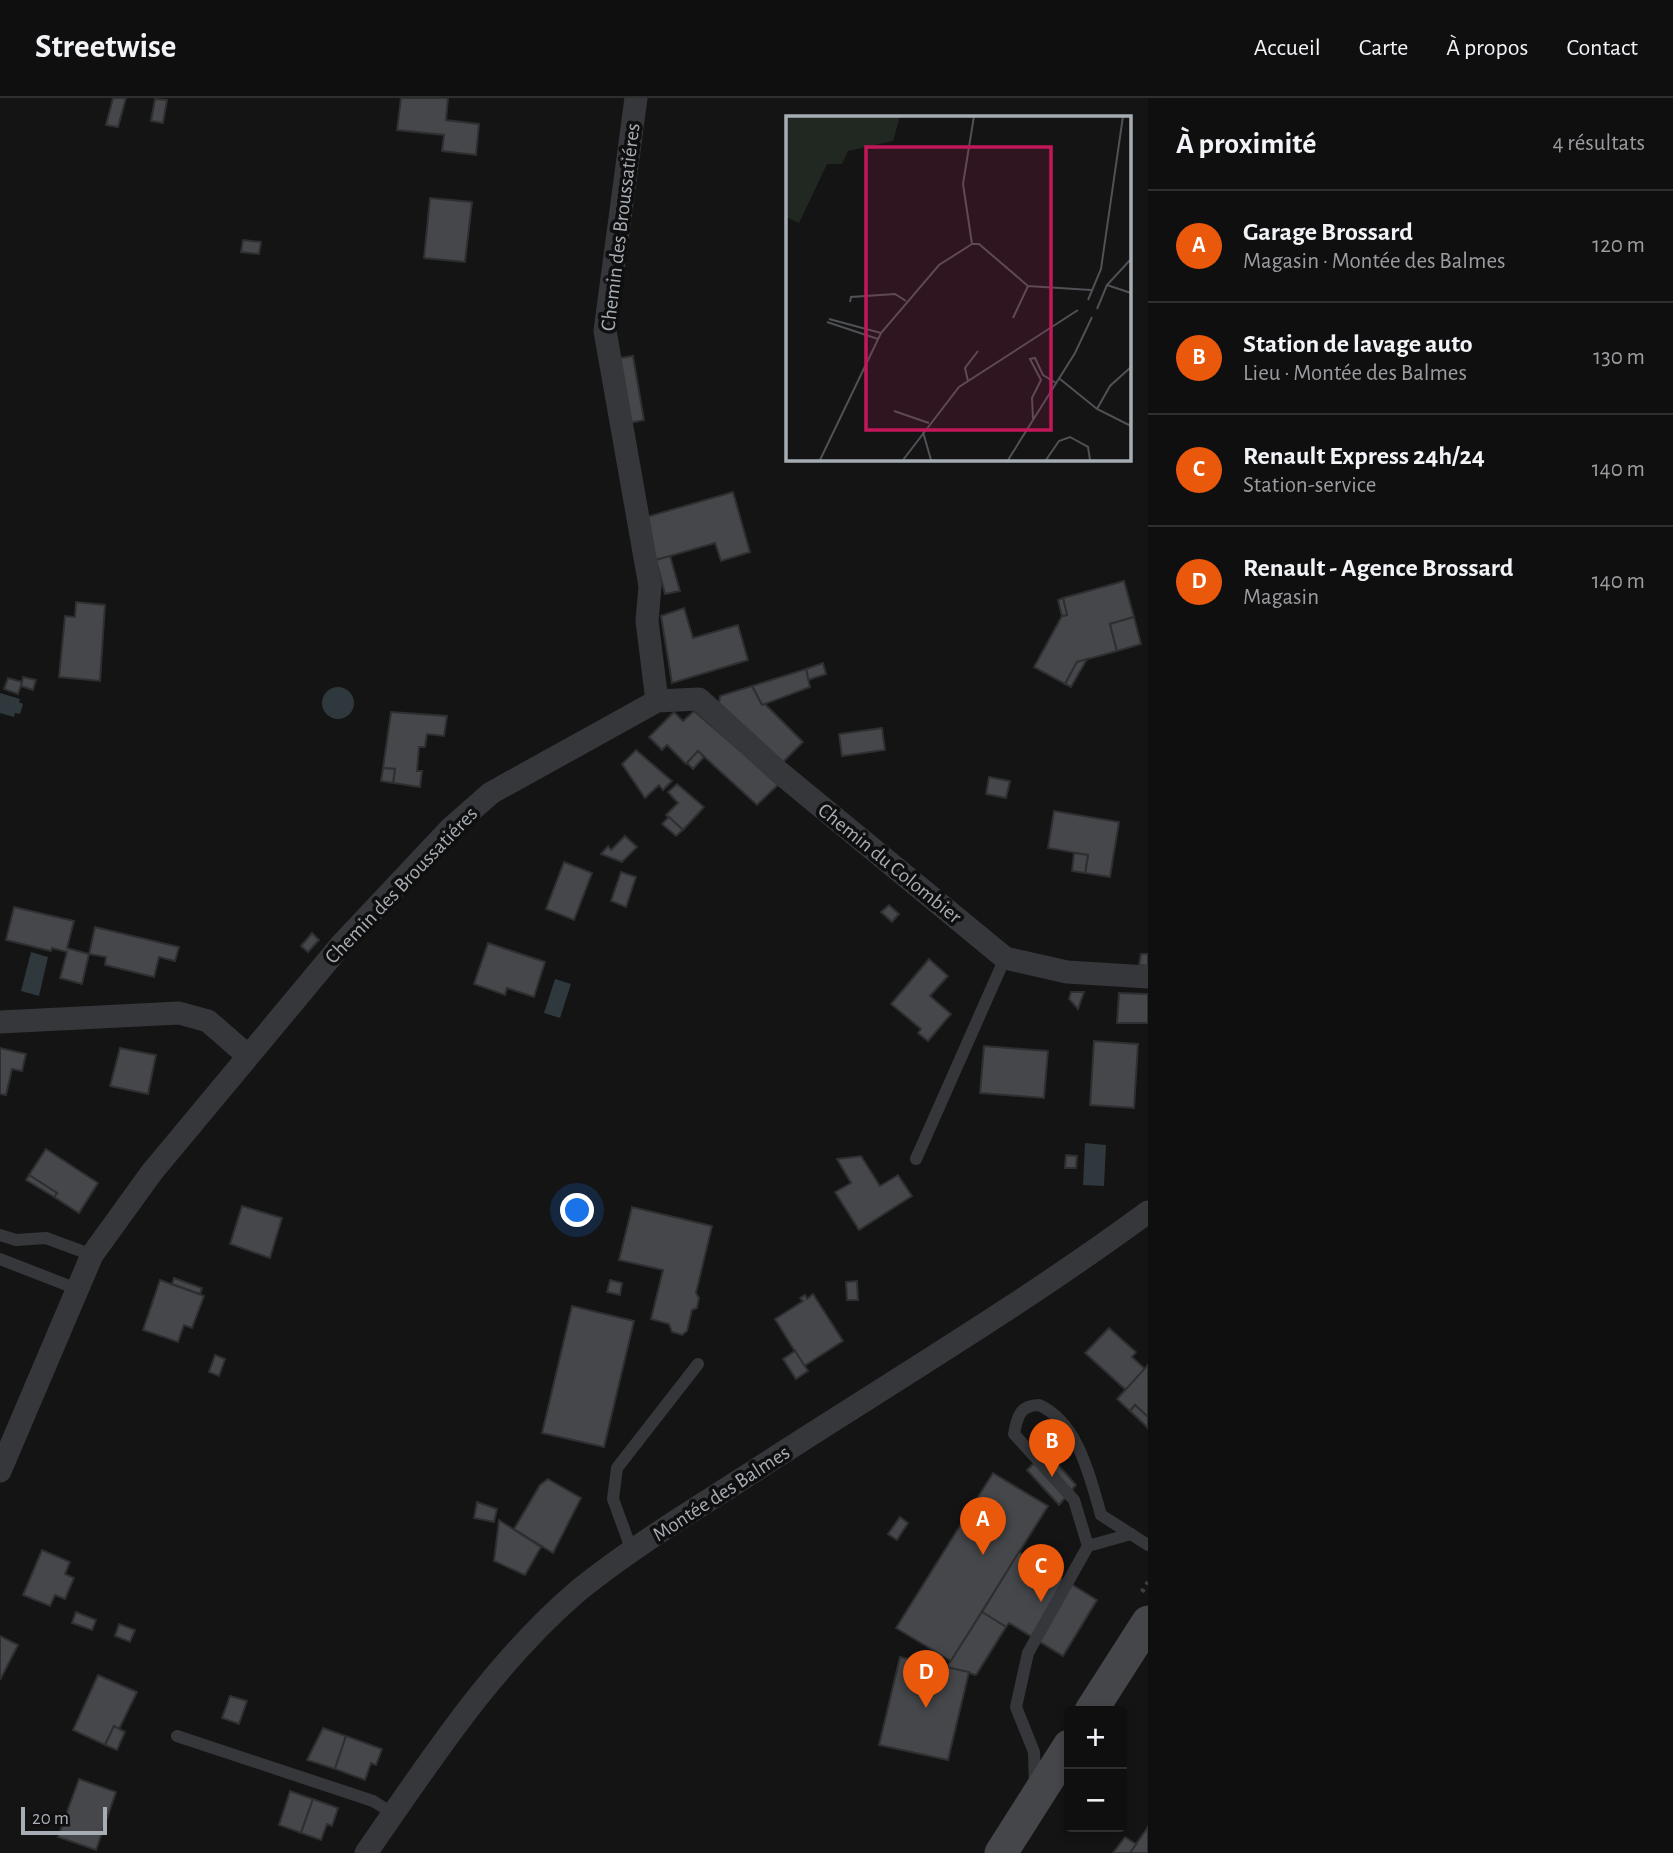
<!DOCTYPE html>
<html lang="fr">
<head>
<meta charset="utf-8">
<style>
  :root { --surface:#0f0f10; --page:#1d1d1e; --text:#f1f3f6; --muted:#9b9c9f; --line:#2f2f30; --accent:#ea580c }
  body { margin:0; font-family:"Alegreya Sans",sans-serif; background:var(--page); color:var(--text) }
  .controls { position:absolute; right:21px; bottom:21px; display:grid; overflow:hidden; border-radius:7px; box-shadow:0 4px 10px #0003 }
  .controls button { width:63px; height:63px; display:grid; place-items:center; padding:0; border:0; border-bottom:2px solid var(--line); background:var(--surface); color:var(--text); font:35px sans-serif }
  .scale { position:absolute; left:21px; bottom:18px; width:86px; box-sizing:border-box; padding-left:7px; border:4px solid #a7adb4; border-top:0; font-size:19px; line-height:24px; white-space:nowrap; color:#a7adb4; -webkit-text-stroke:5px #0f0f10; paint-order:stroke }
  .you { position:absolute; left:578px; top:1113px; width:24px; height:24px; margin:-18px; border:5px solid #fff; border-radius:50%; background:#1a73e8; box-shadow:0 0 0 10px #1a73e833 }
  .badge { display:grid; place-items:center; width:46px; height:46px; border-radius:50%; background:var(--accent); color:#fff; font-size:23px; font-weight:700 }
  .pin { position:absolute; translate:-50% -58px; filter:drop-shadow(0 2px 4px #0008) }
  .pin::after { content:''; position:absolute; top:37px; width:24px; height:21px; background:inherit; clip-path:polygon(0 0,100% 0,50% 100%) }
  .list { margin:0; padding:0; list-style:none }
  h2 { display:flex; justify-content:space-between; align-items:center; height:91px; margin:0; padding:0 28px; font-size:30px }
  h2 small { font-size:23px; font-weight:400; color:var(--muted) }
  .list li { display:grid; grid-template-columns:46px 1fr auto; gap:21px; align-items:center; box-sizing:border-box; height:112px; padding:0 28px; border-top:2px solid var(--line) }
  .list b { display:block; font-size:26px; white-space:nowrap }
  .list p { margin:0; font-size:23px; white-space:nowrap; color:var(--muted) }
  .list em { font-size:23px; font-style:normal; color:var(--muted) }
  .map { position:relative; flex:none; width:1148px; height:1755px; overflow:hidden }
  header { display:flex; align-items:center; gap:42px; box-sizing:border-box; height:98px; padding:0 35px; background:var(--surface); border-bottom:2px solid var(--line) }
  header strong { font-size:33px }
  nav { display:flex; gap:38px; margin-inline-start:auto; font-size:24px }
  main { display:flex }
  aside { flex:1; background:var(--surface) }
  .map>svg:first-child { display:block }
  .water { fill:#2f383d }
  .building { fill:#46474a; stroke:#2e2f31; stroke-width:2 }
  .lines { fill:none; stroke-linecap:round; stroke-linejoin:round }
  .path { stroke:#3c3e41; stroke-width:4.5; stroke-dasharray:3.5 5; stroke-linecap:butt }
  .lane { stroke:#35373a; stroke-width:12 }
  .street { stroke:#35373a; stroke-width:23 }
  .secondary { stroke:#44464a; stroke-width:33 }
  .labels { text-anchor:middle; stroke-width:7; stroke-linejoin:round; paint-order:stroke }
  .street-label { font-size:21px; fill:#a7adb4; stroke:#0f0f10 }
  .inset-road { fill:none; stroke:#4f5155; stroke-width:2 }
  .view { fill:#c2185b; fill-opacity:0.15; stroke:#c2185b; stroke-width:3.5 }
  .inset-edge { fill:none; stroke:#a7adb4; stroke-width:3.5 }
</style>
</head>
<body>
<header>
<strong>Streetwise</strong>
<nav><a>Accueil</a><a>Carte</a><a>À propos</a><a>Contact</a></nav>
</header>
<main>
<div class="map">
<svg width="1148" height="1755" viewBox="0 0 1148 1755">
  <rect width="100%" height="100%" fill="#141415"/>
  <g class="water">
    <circle cx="338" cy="605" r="16"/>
    <polygon points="0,595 20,601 19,604 23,606 20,616 15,615 14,619 0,615"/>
    <polygon points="31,854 48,859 39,898 21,893"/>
    <polygon points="555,881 571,886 560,920 544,915"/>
    <polygon points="1085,1045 1106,1047 1104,1088 1083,1087"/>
  </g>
  <g class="building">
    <polygon points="113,0 126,0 118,29 106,27"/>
    <polygon points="401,0 448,0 446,22 479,26 476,57 442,53 444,37 397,32"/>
    <polygon points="155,1 167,2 163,25 151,23"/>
    <polygon points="430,100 472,104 465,164 424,160"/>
    <polygon points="243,142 261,144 259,156 241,154"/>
    <polygon points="633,258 644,322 625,326 614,261"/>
    <polygon points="733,394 750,454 721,463 715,445 656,462 643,420"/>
    <polygon points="670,458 680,493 665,496 656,462"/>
    <polygon points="1124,483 1134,519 1110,526 1117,553 1077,564 1065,586 1034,569 1062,518 1067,517 1063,500"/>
    <polygon points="1063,500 1067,517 1062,518 1058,502"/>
    <polygon points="76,504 105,507 100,583 59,579 65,518 75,519"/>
    <polygon points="684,510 693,540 738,527 748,562 672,585 661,518"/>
    <polygon points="1134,519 1141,546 1117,553 1110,526"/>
    <polygon points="1087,561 1071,589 1065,586 1077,564"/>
    <polygon points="823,565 826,576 808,582 806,571"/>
    <polygon points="806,571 810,589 762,607 752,588"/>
    <polygon points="23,579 36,582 33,592 21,588"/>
    <polygon points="8,580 22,584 18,596 4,591"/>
    <polygon points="752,588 762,607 765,606 803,644 782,665 719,605 720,598"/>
    <polygon points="694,613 779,686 757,707 698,653 686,666 667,647 662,652 649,639 674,614 683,623"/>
    <polygon points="391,614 447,618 444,638 427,636 425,649 419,649 417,673 422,673 420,689 393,685 395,671 383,670"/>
    <polygon points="882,630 885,652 842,658 839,636"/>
    <polygon points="636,652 672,683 663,692 659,687 645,700 622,666"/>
    <polygon points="698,653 704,659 693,671 687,665"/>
    <polygon points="383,670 395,671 393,685 381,683"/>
    <polygon points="989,679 1010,683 1006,700 986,696"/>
    <polygon points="677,686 704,709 683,732 666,717 678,705 668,694"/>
    <polygon points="1054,713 1119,724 1110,779 1085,775 1088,757 1048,750"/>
    <polygon points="669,719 683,732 676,738 662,726"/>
    <polygon points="625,738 637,749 622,764 601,756 608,748 611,752"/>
    <polygon points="1074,755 1088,757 1085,775 1072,773"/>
    <polygon points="564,764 592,775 574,822 546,811"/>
    <polygon points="621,774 636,779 626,809 611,803"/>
    <polygon points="889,807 899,816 892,824 881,814"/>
    <polygon points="14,809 74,823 67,850 89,856 82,886 60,880 67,854 52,850 51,853 6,842"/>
    <polygon points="95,829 179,849 175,863 159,859 154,879 105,867 106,859 89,856"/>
    <polygon points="312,835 319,842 308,854 301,848"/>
    <polygon points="488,845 545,864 534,899 507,890 505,897 474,886"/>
    <polygon points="1141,856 1148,856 1148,868 1139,867"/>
    <polygon points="929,861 948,878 930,898 951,916 928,943 918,935 921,931 891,906"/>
    <polygon points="1071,894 1084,894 1078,911 1069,901"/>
    <polygon points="1119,895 1148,896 1148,925 1117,925"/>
    <polygon points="1094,943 1138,946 1134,1010 1090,1007"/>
    <polygon points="984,948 1048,953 1044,1000 980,995"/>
    <polygon points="0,950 26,956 22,973 12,971 6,997 0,996"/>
    <polygon points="120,950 156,957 148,996 110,988"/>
    <polygon points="46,1051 98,1085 79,1115 54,1099 57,1095 29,1077"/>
    <polygon points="1066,1057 1077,1058 1076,1070 1065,1070"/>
    <polygon points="861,1058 880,1088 898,1077 912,1098 859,1132 835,1094 851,1085 837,1061"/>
    <polygon points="29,1077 57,1095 54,1099 26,1082"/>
    <polygon points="242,1108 282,1120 270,1160 230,1146"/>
    <polygon points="632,1109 712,1128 696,1195 699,1200 697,1210 692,1212 687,1233 682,1237 672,1234 669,1226 651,1221 663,1172 619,1162"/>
    <polygon points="174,1180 202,1190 200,1196 172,1186"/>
    <polygon points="160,1182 204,1198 192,1230 184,1227 178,1244 143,1232"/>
    <polygon points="610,1182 622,1185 620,1197 607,1194"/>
    <polygon points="857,1183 858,1202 847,1202 846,1184"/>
    <polygon points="813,1196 843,1243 804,1268 775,1221 803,1203 800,1200 805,1197 807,1201"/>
    <polygon points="572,1208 634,1223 604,1349 542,1335"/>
    <polygon points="1109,1230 1136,1254 1132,1259 1145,1271 1126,1292 1085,1255"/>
    <polygon points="795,1253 808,1273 796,1281 783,1261"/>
    <polygon points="215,1257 225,1261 219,1278 209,1274"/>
    <polygon points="1148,1267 1148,1319 1135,1307 1130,1313 1117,1301"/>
    <polygon points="1135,1307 1148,1319 1148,1330 1130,1313"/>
    <polygon points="1046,1353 1076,1387 1059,1407 1027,1372"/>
    <polygon points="993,1375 1048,1408 951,1563 896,1530"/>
    <polygon points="548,1381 581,1400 553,1455 514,1431 540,1387"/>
    <polygon points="477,1404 497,1411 494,1424 474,1420"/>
    <polygon points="900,1419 908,1425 897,1442 888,1436"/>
    <polygon points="499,1422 541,1449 525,1477 494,1463"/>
    <polygon points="42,1452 70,1464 65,1476 74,1480 65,1501 55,1497 50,1508 23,1497"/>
    <polygon points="1019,1454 1097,1502 1063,1558 1009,1525 1006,1529 982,1514"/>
    <polygon points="76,1514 96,1522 92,1532 72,1525"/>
    <polygon points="982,1514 1006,1529 976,1577 947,1569"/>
    <polygon points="119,1526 135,1532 130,1544 115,1538"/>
    <polygon points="0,1538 18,1547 0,1582"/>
    <polygon points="900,1559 969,1574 948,1662 879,1647"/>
    <polygon points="98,1577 137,1594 119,1631 114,1628 105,1647 73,1632"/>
    <polygon points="230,1598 247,1603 239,1626 222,1620"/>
    <polygon points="114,1628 125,1634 117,1652 105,1647"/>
    <polygon points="323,1630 346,1638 335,1671 307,1662"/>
    <polygon points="346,1638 382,1651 376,1667 371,1665 365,1682 335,1671"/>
    <polygon points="79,1681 116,1694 96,1752 58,1739"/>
    <polygon points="290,1693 313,1701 301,1735 279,1727"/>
    <polygon points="313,1701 338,1710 332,1728 327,1726 321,1742 301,1735"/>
    <polygon points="1148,1729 1148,1755 1130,1755 1136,1746"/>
    <polygon points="1125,1739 1136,1746 1130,1755 1113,1755"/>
  </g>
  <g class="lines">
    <polyline class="path" points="1142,1494 1148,1484"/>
    <g class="lane">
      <polyline points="916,1061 1005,860"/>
      <polyline points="0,1137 16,1142 46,1140 92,1157"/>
      <polyline points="0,1161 77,1191"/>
      <polyline points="1088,1448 1131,1436"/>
      <polyline points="632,1453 613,1401 617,1370 698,1266"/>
      <polyline points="177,1638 373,1703 394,1716"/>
      <path d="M1035,1688l-1,-34 -18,-45 12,-54 60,-107 -14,-46 -60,-66c3,-17 6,-29 25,-29 39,17 51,72 62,110l47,30"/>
    </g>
    <g class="street">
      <polyline points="636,0 605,233 650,488 647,523 657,603"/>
      <polyline points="0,924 179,915 208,923 247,957"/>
      <polyline points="0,1373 92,1157 152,1074 340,848 451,730 491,695 657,603 699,601 779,674 1005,860 1067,874 1148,879"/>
      <path d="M366,1755c64,-92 127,-190 213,-263 52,-42 110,-77 166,-113 135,-88 274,-170 403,-265"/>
    </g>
    <g class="secondary">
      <polyline points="1091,1613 1148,1524"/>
      <polyline points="1001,1755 1069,1648"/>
    </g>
  </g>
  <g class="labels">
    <g class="street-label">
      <text transform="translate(620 129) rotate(-83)" y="7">Chemin des Broussatiéres</text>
      <text transform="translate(890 765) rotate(39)" y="7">Chemin du Colombier</text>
      <text transform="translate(401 787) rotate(-46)" y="7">Chemin des Broussatiéres</text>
      <text transform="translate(721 1395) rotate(-33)" y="7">Montée des Balmes</text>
    </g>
  </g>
  <g transform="translate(786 18)">
    <rect width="345" height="345" fill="#141415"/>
    <path d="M0,0h114l-7,25 -45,10 -6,13h-15l-28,59 -13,-6z" fill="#212821"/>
    <path class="inset-road" d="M186,128h7l49,42 63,4M186,128l-9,-60 11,-68M321,169l24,8M302,184l13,-31 22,-153M64,186l1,-5 44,-3 11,7M311,193l10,-24 24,-26M227,202l15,-32M43,203l52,14M41,206l51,17M274,263l37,30 34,17M182,265l-3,-13 13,-17M311,293l13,-23 21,-19M108,295l35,12M247,303l-1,-21 9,-18 -11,-21 5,-1 8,17 13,8M137,316l8,28M34,344l61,-127 58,-68 33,-21M117,344l56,-73 119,-77M222,344l67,-107 17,-36M260,344l13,-19 11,-4 18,10 2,13"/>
    <path class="view" d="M80,31h185v283h-185z"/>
    <rect width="345" height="345" class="inset-edge"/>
  </g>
</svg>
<div class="controls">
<button>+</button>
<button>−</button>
</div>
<div class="scale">20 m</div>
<div class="you"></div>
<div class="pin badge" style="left:983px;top:1457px">A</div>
<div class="pin badge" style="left:1052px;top:1379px">B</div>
<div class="pin badge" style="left:1041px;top:1504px">C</div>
<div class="pin badge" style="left:926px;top:1610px">D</div>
</div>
<aside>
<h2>À proximité<small>4 résultats</small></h2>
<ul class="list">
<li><span class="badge">A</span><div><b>Garage Brossard</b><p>Magasin · Montée des Balmes</p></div><em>120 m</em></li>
<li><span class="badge">B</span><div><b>Station de lavage auto</b><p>Lieu · Montée des Balmes</p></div><em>130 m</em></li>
<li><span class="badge">C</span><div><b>Renault Express 24h/24</b><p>Station-service</p></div><em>140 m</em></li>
<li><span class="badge">D</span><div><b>Renault - Agence Brossard</b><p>Magasin</p></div><em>140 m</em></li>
</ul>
</aside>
</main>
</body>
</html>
